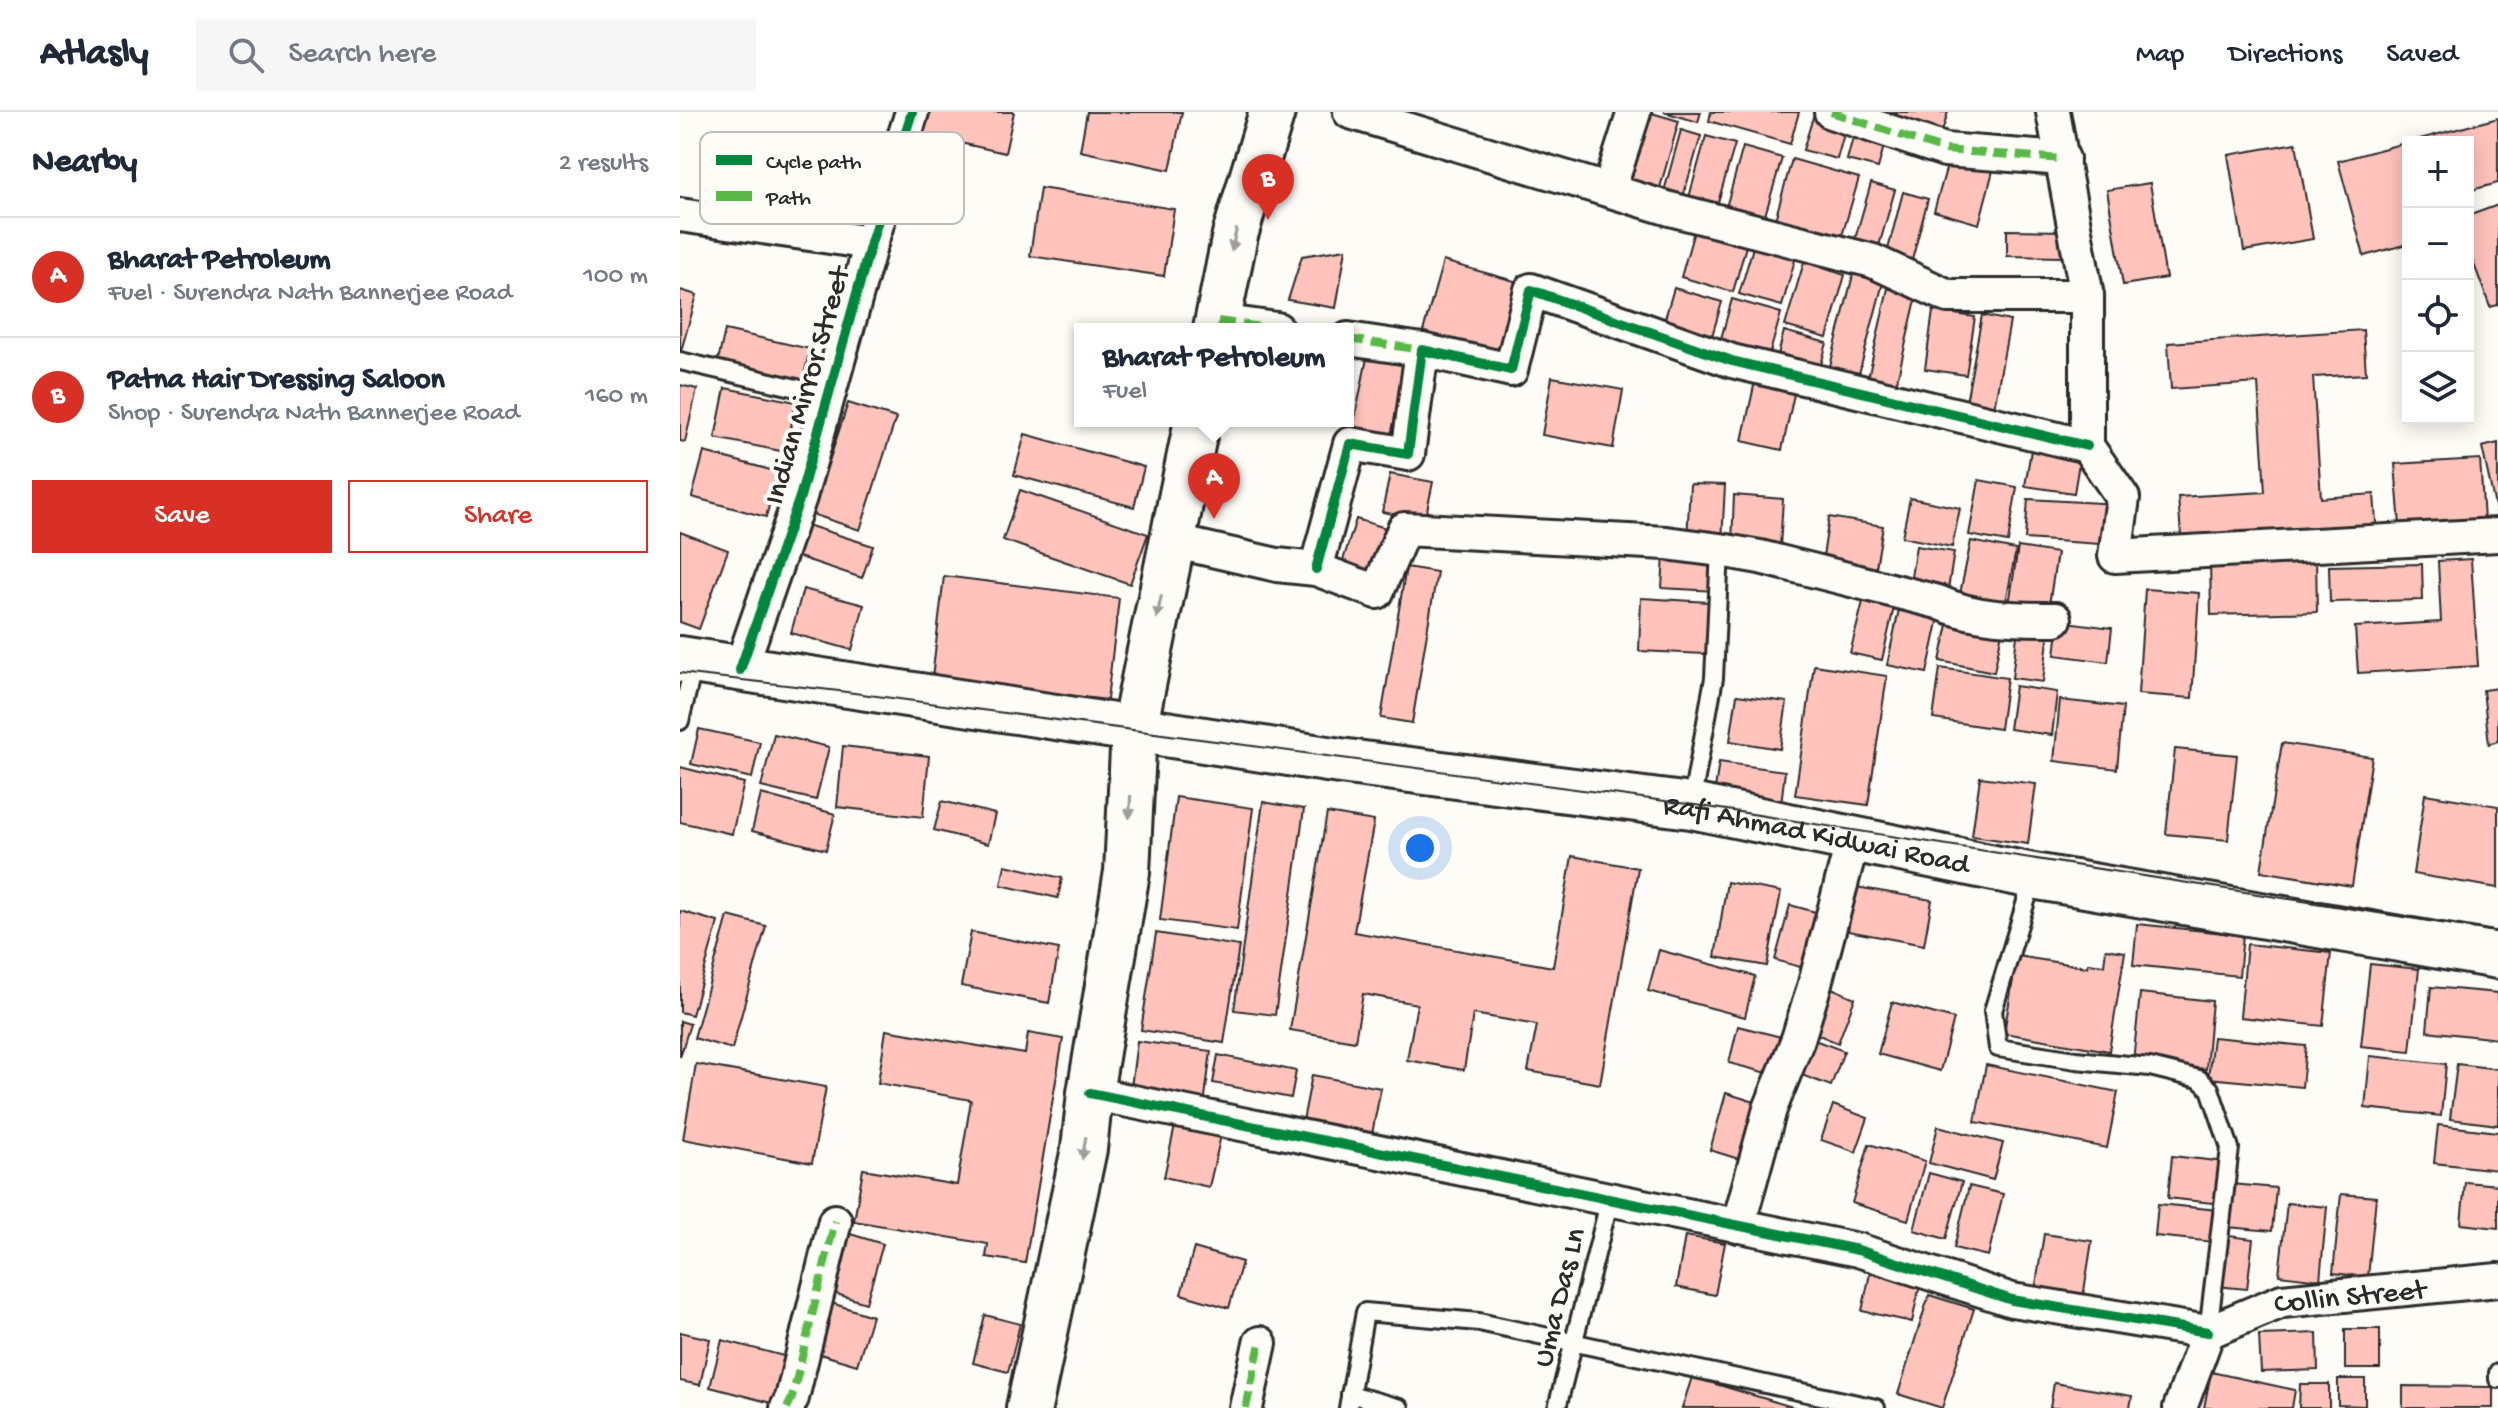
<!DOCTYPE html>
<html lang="en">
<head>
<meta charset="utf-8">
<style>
  :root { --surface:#fff; --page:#f6f6f7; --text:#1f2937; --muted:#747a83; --line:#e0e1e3; --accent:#d93025 }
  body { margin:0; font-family:"Gochi Hand",sans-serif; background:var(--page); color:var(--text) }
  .controls { position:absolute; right:24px; top:24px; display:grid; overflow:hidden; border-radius:0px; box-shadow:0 4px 20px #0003 }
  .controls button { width:72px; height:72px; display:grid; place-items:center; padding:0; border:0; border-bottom:2px solid var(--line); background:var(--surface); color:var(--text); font:40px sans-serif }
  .you { position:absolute; left:740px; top:736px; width:28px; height:28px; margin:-20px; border:6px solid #fff; border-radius:50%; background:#1a73e8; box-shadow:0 0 0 12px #1a73e833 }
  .badge { display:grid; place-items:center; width:52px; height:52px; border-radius:50%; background:var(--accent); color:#fff; font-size:26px; font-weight:700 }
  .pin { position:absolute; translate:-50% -66px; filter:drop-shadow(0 2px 4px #0008) }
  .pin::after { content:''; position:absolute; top:42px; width:28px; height:24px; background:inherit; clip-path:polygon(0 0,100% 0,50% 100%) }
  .popup { position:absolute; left:394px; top:211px; width:280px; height:104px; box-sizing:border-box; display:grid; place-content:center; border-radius:0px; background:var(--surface); filter:drop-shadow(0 2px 6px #0005); font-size:26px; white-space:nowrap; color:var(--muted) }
  .popup b { font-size:30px; color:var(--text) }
  .popup::after { content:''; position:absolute; left:50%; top:100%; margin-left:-16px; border:16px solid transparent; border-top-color:var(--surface) }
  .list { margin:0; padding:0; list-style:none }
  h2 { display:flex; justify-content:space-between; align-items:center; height:104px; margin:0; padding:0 32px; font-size:34px }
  h2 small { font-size:26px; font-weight:400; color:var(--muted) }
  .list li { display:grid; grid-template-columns:52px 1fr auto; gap:24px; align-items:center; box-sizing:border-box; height:120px; padding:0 32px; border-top:2px solid var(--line) }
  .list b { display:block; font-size:30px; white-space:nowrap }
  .list p { margin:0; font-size:26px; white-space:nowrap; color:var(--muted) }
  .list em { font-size:26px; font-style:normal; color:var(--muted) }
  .actions { display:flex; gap:16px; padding:24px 32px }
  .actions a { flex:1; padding:18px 0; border:2px solid var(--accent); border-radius:0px; text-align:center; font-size:28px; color:var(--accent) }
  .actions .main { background:var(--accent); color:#fff }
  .icon { flex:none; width:44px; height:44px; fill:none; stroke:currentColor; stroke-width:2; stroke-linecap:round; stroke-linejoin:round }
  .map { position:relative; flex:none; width:1818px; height:1296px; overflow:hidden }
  header { display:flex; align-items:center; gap:48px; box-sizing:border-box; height:112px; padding:0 40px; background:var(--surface); border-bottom:2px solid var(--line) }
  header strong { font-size:38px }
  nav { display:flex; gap:44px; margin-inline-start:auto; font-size:28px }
  .search { width:560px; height:72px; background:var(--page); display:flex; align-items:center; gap:20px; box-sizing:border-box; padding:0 28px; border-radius:0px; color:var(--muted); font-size:30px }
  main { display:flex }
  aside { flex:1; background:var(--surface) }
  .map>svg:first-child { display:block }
  .building { fill:#ffc3bc; stroke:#2b2b2b; stroke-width:2 }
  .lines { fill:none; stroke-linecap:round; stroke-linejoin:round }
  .lane-casing { stroke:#2b2b2b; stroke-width:22 }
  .street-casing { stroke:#2b2b2b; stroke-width:38 }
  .secondary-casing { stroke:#2b2b2b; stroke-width:50 }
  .lane { stroke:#fdfcf7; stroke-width:16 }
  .street { stroke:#fdfcf7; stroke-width:32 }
  .secondary { stroke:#fdfcf7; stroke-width:44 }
  .tram { stroke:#2b2b2b; stroke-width:2 }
  .quiet { stroke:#58b947; stroke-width:8; stroke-dasharray:16 8; stroke-linecap:butt }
  .cycleway-casing { stroke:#fdfcf7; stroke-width:15 }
  .cycleway { stroke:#00873e; stroke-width:10 }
  .oneway { fill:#9e9e9b }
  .labels { text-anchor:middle; stroke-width:8; stroke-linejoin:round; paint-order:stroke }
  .street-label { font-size:30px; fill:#2b2b2b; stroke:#fdfcf7 }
  .key { fill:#fdfcf7; stroke:#bebdba; stroke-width:2 }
  .key-label { font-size:22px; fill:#2b2b2b }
</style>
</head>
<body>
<header>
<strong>Atlasly</strong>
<div class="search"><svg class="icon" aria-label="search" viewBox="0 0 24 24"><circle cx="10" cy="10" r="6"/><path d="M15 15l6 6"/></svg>Search here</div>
<nav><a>Map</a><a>Directions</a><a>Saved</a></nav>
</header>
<main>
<aside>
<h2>Nearby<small>2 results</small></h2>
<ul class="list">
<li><span class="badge">A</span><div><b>Bharat Petroleum</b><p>Fuel · Surendra Nath Bannerjee Road</p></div><em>100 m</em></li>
<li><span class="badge">B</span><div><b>Patna Hair Dressing Saloon</b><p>Shop · Surendra Nath Bannerjee Road</p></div><em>160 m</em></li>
</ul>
<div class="actions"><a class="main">Save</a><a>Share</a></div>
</aside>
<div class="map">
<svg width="1818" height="1296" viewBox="0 0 1818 1296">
  <rect width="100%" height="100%" fill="#fdfcf7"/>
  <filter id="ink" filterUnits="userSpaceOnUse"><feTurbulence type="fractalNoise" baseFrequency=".0125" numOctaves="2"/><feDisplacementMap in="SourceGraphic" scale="16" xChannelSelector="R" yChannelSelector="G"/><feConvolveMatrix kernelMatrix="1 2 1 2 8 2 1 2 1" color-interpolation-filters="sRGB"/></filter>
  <g filter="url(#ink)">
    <g class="building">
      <polygon points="245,0 334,0 325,41 240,22"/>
      <polygon points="407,0 502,0 490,58 400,39"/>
      <polygon points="968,0 999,9 979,79 943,69"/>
      <polygon points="984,0 1021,0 1018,10"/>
      <polygon points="1031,0 1119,0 1110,32 1029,9"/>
      <polygon points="1200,0 1268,0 1259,30"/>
      <polygon points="1134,2 1167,11 1157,47 1123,38"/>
      <polygon points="1818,6 1818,71 1788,79 1788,30 1729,30"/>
      <polygon points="1176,14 1207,23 1198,56 1167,48"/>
      <polygon points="1001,18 1021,24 1002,88 983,83"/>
      <polygon points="1026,24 1055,32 1036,97 1008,89"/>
      <polygon points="1728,30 1728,132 1684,144 1658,49"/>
      <polygon points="1616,31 1633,127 1564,139 1548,43"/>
      <polygon points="1063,35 1102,46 1083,110 1045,99"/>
      <polygon points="1270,43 1314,55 1299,112 1254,99"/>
      <polygon points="1112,47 1179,66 1159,134 1093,115"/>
      <polygon points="1191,71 1215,78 1197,141 1173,134"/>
      <polygon points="1470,71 1486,166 1443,173 1427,78"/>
      <polygon points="360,76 494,97 484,164 350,144"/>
      <polygon points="1223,80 1248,87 1231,152 1206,145"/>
      <polygon points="1818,93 1818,193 1810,195 1788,136 1788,104"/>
      <polygon points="1016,112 1068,127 1053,180 1001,165"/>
      <polygon points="1327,118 1385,119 1384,145 1327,144"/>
      <polygon points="1074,132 1116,144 1102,194 1059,182"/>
      <polygon points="666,137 656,196 608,188 622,144"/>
      <polygon points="763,149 845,172 824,246 742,223"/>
      <polygon points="1124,150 1165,163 1147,226 1105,214"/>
      <polygon points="1174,159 1204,167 1176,273 1147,266"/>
      <polygon points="994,176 1042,190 1029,234 981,220"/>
      <polygon points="1208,176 1237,183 1215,277 1187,271"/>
      <polygon points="0,178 17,183 1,239 0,239"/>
      <polygon points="1052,187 1101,201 1086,255 1037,241"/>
      <polygon points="1253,199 1295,205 1286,263 1245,257"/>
      <polygon points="1302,203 1330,209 1314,296 1286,291"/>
      <polygon points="45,218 130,237 122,272 37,253"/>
      <polygon points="1683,218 1686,262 1633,265 1641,386 1694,382 1697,424 1502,436 1498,385 1585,380 1578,271 1491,277 1488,231"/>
      <polygon points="1104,219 1147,231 1137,267 1095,255"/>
      <polygon points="688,241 727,249 709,333 671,325"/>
      <polygon points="1077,260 1117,268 1102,338 1062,329"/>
      <polygon points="872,265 943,278 933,336 862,323"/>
      <polygon points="0,273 17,277 5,330 0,329"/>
      <polygon points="45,276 116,290 106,340 35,326"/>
      <polygon points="168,291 216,306 180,418 132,402"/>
      <polygon points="345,322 464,355 454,395 334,363"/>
      <polygon points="1818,331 1818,403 1817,403 1802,335"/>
      <polygon points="1352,332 1401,339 1394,381 1345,374"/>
      <polygon points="24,340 98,360 86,405 12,385"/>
      <polygon points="1800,347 1804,409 1720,414 1715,352"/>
      <polygon points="710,362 753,370 745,408 702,400"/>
      <polygon points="1299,368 1337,375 1328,430 1289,423"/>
      <polygon points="1010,372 1045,373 1042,430 1007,428"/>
      <polygon points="340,378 468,422 450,472 323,428"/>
      <polygon points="1054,383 1103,387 1100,435 1052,432"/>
      <polygon points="1230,386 1280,396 1272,435 1222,425"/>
      <polygon points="1348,387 1438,392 1435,433 1345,427"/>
      <polygon points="1149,405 1203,414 1194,467 1141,458"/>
      <polygon points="676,407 709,417 693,468 660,458"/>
      <polygon points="124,412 193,434 182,466 113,443"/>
      <polygon points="0,420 48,438 19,517 0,510"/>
      <polygon points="1291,429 1336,438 1323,505 1277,496"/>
      <polygon points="1236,434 1274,440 1267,484 1229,477"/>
      <polygon points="1338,435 1377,441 1367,506 1328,499"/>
      <polygon points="984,443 1037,445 1036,479 982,476"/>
      <polygon points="1636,444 1637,500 1531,503 1530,446"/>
      <polygon points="1791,447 1798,554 1678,561 1675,515 1761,510 1758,449"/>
      <polygon points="1742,452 1743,488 1650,490 1649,454"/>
      <polygon points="726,455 757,460 732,611 701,606"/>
      <polygon points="264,464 439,486 427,588 252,566"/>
      <polygon points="1187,474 1217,482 1202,548 1170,541"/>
      <polygon points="123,477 184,493 172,538 111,521"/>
      <polygon points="1465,477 1519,481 1512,586 1458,582"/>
      <polygon points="961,486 1029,490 1026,542 959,539"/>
      <polygon points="1221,488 1261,496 1247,561 1207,553"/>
      <polygon points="1271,499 1324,510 1314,560 1260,549"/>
      <polygon points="1339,507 1370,511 1363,570 1332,566"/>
      <polygon points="1379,509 1432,516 1428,550 1375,543"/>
      <polygon points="1134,553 1207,564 1188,693 1115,683"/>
      <polygon points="1260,556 1327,566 1320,617 1253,607"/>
      <polygon points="1335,574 1377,580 1372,623 1329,617"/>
      <polygon points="1818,576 1818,629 1809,632 1803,578"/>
      <polygon points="1057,583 1107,590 1100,637 1050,629"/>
      <polygon points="1380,588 1443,595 1437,657 1374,649"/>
      <polygon points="19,617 80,630 72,666 11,652"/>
      <polygon points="94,622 149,635 136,688 81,675"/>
      <polygon points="1602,631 1692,645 1672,774 1581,759"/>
      <polygon points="163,634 249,644 243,705 157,695"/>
      <polygon points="1495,637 1557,643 1548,728 1486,722"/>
      <polygon points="1039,650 1105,659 1101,692 1034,683"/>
      <polygon points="0,655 64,671 52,722 0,710"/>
      <polygon points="1300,665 1356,672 1348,732 1292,724"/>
      <polygon points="81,682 155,702 146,738 72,719"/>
      <polygon points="1745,682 1818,694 1818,776 1733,762"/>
      <polygon points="496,685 573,696 557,818 480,808"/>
      <polygon points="262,689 315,702 308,732 254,718"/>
      <polygon points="583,690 624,697 595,903 554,898"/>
      <polygon points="647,701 694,709 674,820 873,855 892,744 958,756 920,972 848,959 857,913 793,902 784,958 727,948 737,892 683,882 675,929 610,918"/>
      <polygon points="325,753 382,766 378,786 321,773"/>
      <polygon points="1047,770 1101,780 1087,854 1035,845"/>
      <polygon points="1176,775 1252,788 1244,833 1168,819"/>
      <polygon points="1110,793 1150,804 1135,859 1095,848"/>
      <polygon points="0,799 38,810 12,903 0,900"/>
      <polygon points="48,804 86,814 52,937 14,926"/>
      <polygon points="1457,812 1563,823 1559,864 1453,853"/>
      <polygon points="291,820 379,837 369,891 281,874"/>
      <polygon points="476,821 559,834 544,931 461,918"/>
      <polygon points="1567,832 1651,841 1643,914 1560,905"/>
      <polygon points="1426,837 1445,840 1429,939 1324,921 1337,844 1407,855 1408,851 1424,853"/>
      <polygon points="979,838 1075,864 1065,905 968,879"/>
      <polygon points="1690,852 1739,857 1730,939 1681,934"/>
      <polygon points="1147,874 1175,886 1158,931 1129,919"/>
      <polygon points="1751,875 1818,881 1818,927 1747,919"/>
      <polygon points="1460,881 1532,889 1526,957 1453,950"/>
      <polygon points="1212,890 1274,907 1260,959 1198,942"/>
      <polygon points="0,909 10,912 0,945"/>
      <polygon points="1058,914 1105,926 1095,963 1049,951"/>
      <polygon points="206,918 345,942 348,921 383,927 345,1151 306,1145 308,1132 174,1109 183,1057 277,1073 291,988 198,971"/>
      <polygon points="1533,925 1626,934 1622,975 1528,966"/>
      <polygon points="1129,926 1164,939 1151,974 1116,961"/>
      <polygon points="457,929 531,939 524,993 450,983"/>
      <polygon points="538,943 616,959 611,986 533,971"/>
      <polygon points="1690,944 1766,952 1761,1004 1685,996"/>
      <polygon points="16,952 146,975 132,1051 3,1027"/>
      <polygon points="1777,952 1818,957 1818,1013 1770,1007"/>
      <polygon points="1306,953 1438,980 1427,1036 1295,1010"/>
      <polygon points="632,963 701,976 691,1027 622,1014"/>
      <polygon points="1046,981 1081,992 1065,1049 1030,1038"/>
      <polygon points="1153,993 1188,1006 1176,1040 1141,1028"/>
      <polygon points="496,1009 542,1019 529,1075 484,1065"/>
      <polygon points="1758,1013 1818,1020 1818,1058 1754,1051"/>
      <polygon points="1258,1014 1323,1031 1313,1068 1249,1051"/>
      <polygon points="1189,1032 1245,1049 1228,1108 1172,1091"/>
      <polygon points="1492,1044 1545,1050 1541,1092 1488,1086"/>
      <polygon points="1249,1061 1282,1070 1266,1127 1234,1118"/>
      <polygon points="1785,1070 1818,1073 1818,1116 1781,1112"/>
      <polygon points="1551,1072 1596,1076 1592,1119 1547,1115"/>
      <polygon points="1289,1074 1323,1082 1308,1144 1274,1136"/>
      <polygon points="1661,1082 1696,1085 1688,1165 1653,1161"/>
      <polygon points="1607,1091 1647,1095 1640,1168 1599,1163"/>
      <polygon points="1478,1092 1538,1098 1534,1130 1475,1124"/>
      <polygon points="167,1121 203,1132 186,1191 150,1180"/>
      <polygon points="1364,1122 1412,1129 1402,1192 1354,1185"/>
      <polygon points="1541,1123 1573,1127 1567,1177 1536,1174"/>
      <polygon points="1005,1124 1045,1131 1035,1183 996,1175"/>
      <polygon points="514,1136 562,1150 549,1196 501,1182"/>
      <polygon points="1192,1152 1242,1163 1232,1210 1182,1199"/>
      <polygon points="1249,1183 1294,1197 1262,1296 1218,1282"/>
      <polygon points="145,1189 192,1204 177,1253 130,1239"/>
      <polygon points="305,1203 340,1212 328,1260 293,1251"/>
      <rect x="1665" y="1217" width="35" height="40"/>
      <polygon points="0,1220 30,1227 20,1273 0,1269"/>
      <polygon points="1637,1221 1638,1258 1581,1260 1579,1223"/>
      <polygon points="42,1228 115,1247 103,1294 30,1275"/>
      <polygon points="1531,1260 1615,1278 1612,1296 1524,1296"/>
      <polygon points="1012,1265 1116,1296 1002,1296"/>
      <polygon points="1658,1267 1685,1267 1685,1294 1658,1293"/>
      <polygon points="1374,1271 1452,1284 1450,1296 1370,1296"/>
      <polygon points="1620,1272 1649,1272 1649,1296 1619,1296"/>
      <polygon points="1723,1274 1813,1275 1813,1296 1723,1296"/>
    </g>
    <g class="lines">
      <g class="lane-casing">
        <g id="lane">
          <polyline points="0,249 147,283"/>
          <polyline points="0,609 14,552"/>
          <polyline points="1011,693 1034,566 1040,438"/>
          <polyline points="1353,766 1313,899 1318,936 1396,948 1470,955 1519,967 1530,977 1550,1036 1528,1220"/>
          <polyline points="1818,1261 1818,1267"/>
          <polyline points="670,1282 720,1296"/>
          <polyline points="668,1296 685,1200 799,1210 1196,1296"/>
          <polyline points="877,1296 930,1087"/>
        </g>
      </g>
      <g class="street-casing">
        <g id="street">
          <polyline points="670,0 990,97 1193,149 1268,184 1407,184"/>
          <polyline points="1151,0 1265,38 1383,47"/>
          <polyline points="1373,0 1407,184 1407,334 1443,386 1435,444 1818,423"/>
          <polyline points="929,78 954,0"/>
          <polyline points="0,103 191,131"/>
          <polyline points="538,209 597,217"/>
          <polyline points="668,227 742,238"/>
          <path d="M492,429l105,24 39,4 61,23 27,-63 262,14 54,7 40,7 178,45c37,17 77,17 117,17"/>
          <polyline points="636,457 670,332 728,342 742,238 831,258 851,178 1052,249 1407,334"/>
          <polyline points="60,558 120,385 191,131 232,0"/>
          <polyline points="410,981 1178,1138 1332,1188 1528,1220"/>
          <polyline points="1058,1114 1090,997 1118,927 1134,875 1173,727"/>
          <path id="s1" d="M1528,1220l74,-31 216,-21"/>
          <polyline points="107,1296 112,1286 155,1109"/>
          <polyline points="566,1296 580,1231"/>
          <polyline points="1500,1296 1528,1220"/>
        </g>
      </g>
      <g class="secondary-casing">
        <g id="secondary">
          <polyline points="536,217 555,123 592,0"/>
          <path id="s2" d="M0,547l660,102 351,45 342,70 465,80"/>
          <polyline points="349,1296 404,1037 410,981 447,760 454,617 517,309"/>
        </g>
      </g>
      <use href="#lane" class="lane"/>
      <use href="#street" class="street"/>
      <use href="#secondary" class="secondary"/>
      <polyline class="tram" points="0,561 159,579 1015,693 1818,820"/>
      <g class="quiet">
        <polyline points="1151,0 1265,38 1383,47"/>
        <polyline points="538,209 597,217"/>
        <polyline points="668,227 742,238"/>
        <polyline points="107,1296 112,1286 155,1109"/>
        <polyline points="566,1296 580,1231"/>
      </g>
      <g class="cycleway-casing">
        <g id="cycleway">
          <polyline points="636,457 670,332 728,342 742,238 831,258 851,178 1052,249 1407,334"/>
          <polyline points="60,558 120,385 191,131 232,0"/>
          <polyline points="410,981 1178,1138 1332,1188 1528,1220"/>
        </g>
      </g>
      <use href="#cycleway" class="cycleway"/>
    </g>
    <defs><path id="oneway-solid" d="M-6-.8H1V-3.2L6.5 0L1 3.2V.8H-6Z" transform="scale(2)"/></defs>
    <g class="oneway">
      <use href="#oneway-solid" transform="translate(554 128) rotate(103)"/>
      <use href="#oneway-solid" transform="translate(479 495) rotate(102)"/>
      <use href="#oneway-solid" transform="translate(450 695) rotate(93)"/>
      <use href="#oneway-solid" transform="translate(404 1036) rotate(99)"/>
    </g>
  </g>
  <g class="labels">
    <g class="street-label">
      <text transform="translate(125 273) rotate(-74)" y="10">Indian Mirror Street</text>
      <text dy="10" stroke="none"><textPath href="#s2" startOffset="1150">Rafi Ahmad Kidwai Road</textPath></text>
      <text transform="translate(877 1185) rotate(-76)" y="10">Uma Das Ln</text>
      <text dy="10" stroke="none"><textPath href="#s1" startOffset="148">Collin Street</textPath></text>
    </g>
  </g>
  <rect x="20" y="20" width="264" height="92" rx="12" class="key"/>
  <rect x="36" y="43" width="36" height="10" fill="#00873e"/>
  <rect x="36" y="79" width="36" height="10" fill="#58b947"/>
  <g class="key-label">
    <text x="86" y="56">Cycle path</text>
    <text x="86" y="92">Path</text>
  </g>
</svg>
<div class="controls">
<button>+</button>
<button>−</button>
<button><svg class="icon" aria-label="locate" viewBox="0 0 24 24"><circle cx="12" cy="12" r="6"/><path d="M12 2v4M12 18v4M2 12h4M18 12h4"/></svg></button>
<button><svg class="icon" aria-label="layers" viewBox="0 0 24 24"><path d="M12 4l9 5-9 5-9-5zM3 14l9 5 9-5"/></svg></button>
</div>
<div class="you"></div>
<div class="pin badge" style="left:534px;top:407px">A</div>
<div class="popup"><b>Bharat Petroleum</b>Fuel</div>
<div class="pin badge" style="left:588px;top:108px">B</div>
</div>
</main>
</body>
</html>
